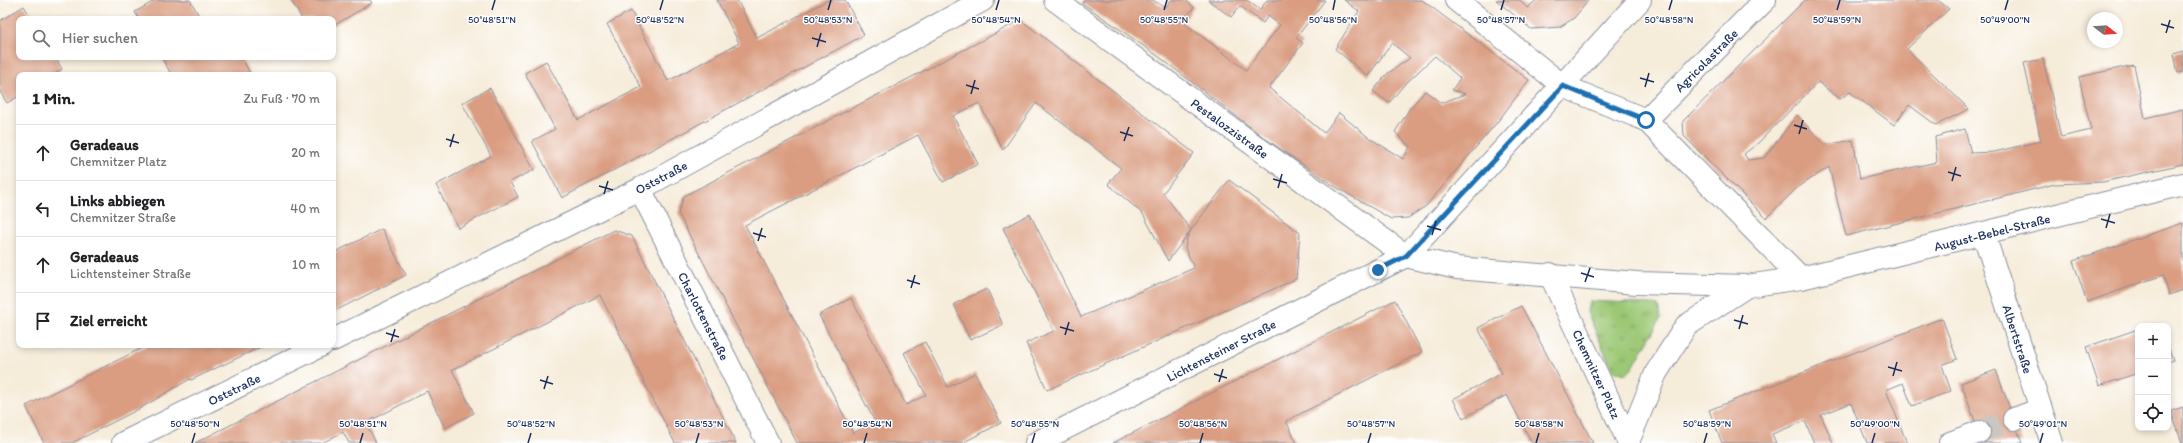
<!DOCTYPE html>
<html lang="de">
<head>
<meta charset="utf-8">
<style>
  :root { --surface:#fff; --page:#f2f2f2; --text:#202124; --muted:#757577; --line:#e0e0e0 }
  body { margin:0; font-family:Itim,sans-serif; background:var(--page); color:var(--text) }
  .controls { position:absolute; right:12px; bottom:12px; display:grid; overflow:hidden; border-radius:8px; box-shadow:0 2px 6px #0003 }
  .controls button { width:36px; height:36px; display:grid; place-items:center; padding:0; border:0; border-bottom:1px solid var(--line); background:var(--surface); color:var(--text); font:20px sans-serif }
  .compass { position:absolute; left:2087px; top:12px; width:36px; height:36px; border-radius:50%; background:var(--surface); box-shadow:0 2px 6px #0003; rotate:107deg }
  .stop { position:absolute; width:12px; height:12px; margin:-9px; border:3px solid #1f6fb2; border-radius:50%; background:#fff }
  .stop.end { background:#1f6fb2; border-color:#fff; box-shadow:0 1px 4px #0008 }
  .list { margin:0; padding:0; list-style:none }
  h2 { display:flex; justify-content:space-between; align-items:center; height:52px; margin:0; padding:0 16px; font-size:17px }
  h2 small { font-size:13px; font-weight:400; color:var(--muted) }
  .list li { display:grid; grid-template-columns:26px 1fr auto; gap:12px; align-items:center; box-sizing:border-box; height:56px; padding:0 16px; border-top:1px solid var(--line) }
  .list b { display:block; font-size:15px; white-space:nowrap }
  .list p { margin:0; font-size:13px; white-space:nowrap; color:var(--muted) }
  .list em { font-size:13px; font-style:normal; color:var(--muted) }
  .icon { flex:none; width:22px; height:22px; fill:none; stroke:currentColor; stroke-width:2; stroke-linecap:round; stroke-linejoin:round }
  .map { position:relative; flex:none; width:2183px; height:443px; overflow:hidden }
  .search { position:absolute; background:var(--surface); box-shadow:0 2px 6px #0003; left:16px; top:16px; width:320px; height:44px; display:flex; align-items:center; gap:10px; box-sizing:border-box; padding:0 14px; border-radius:8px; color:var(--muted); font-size:15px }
  .panel { position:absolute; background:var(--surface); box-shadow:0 2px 6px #0003; left:16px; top:72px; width:320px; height:276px; border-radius:8px }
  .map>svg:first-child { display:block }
  .grass { fill:url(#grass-tufts); stroke:#5c7c6a }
  .building { fill:#da9d81 }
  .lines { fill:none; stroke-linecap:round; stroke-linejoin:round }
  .minor-tunnel { stroke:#cac6c1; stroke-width:22; stroke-dasharray:22 11; stroke-linecap:butt }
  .minor-casing { stroke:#888e9c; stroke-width:24 }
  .minor { stroke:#fff; stroke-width:22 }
  .route { stroke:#1f6fb2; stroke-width:5 }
  .ticks { fill:none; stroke:#1b2f5e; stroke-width:1.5 }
  .labels { text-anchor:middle; stroke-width:3; stroke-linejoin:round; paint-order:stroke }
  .street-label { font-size:13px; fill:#1b2f5e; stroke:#fff }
  .ticks-label { font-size:10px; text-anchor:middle; fill:#1b2f5e; stroke:#fff; stroke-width:3; stroke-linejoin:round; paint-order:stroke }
</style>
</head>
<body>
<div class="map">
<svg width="2183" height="443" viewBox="0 0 2183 443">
  <defs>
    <pattern id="grass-tufts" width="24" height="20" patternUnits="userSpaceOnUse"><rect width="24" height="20" fill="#9cc875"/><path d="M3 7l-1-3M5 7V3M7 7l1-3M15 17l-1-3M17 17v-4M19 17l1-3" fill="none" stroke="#7ea363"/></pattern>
  </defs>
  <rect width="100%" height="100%" fill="#fff"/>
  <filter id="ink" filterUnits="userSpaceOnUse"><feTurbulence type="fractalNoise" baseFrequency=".025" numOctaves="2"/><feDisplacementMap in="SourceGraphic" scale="8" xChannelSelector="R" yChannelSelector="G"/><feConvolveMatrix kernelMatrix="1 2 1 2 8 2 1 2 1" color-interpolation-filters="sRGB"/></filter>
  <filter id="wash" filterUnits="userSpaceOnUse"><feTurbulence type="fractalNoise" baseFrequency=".012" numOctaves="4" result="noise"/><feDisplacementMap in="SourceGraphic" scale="16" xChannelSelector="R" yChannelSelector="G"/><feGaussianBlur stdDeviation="0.9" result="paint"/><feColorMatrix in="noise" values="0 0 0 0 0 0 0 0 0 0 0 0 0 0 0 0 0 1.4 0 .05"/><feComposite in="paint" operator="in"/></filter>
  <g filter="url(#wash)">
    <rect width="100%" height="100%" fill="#f6ecda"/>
    <polygon class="grass" points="1589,301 1651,304 1658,306 1661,318 1632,369 1626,374 1613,371 1587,312"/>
    <g id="blocks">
      <g class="building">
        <polygon points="156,0 190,0 201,19 139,19 135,12"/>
        <polygon points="291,0 370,0 372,3 333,26 333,19 302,19"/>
        <polygon points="717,0 737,0 757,38 828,0 845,0 864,35 562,198 532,141 555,129 525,73 546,61 578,120 641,87 607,24 631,11 668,81 739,43"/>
        <polygon points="1084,0 1153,0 1165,8 1171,0 1185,0 1194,7 1183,22 1246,70 1280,25 1268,16 1263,23 1240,6 1231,17 1208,0 1247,0 1260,10 1267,0 1325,0 1296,38 1303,43 1269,88 1324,133 1339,113 1368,137 1403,159 1410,147 1395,132 1410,108 1425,91 1441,103 1465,94 1452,90 1460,78 1435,56 1403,86 1389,103 1373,91 1387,74 1410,58 1392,43 1368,76 1335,49 1359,11 1344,0 1422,0 1529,80 1499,120 1426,206 1408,218 1391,219 1331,184 1266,139 1158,56 1082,3"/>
        <polygon points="1496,0 1520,0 1527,8 1537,0 1589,0 1574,18 1560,27 1531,29"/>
        <polygon points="1805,0 1938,0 1949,9 1907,49 1969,109 1936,125 1909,105 1894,125 1850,92 1840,99 1818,82 1758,143 1744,154 1748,160 1764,158 1797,115 1825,145 1853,140 1860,179 1937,162 1935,137 1965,129 1971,153 1994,152 2041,141 2024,63 2043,59 2061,137 2091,130 2079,77 2134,65 2145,118 2183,109 2183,164 2103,182 2055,184 1846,236 1829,167 1797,188 1766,218 1684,136 1683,121"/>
        <polygon points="24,6 32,19 19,19 19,57 55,57 62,69 53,75 19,75 19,96 7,103 0,92 0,21"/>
        <polygon points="1021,20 1194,153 1163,193 1191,230 1229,180 1300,233 1296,279 1047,390 1026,343 1054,331 1003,228 1030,214 1081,317 1194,268 1185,248 1187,238 1191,230 1168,261 1143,214 1108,184 1121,168 1036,103 1003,150 979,103 953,116 978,164 943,182 918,135 745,225 853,433 875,422 819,315 851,298 906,405 926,395 904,353 925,342 948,387 975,373 1001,423 962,443 797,443 678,213 684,196"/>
        <polygon points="2183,51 2183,72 2178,73 2174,54"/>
        <polygon points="161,57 241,57 251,75 165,75 170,72"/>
        <polygon points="490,88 534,170 510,182 518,197 458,228 436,185 491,156 462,103"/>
        <polygon points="2183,223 2183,290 2169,295 2163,275 2087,302 2073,261"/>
        <polygon points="382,229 406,275 333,312 333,253"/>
        <polygon points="614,230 632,236 736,443 675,443 600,295 452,370 474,413 445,428 427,391 366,423 376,443 349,443 343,432 322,443 195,443"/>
        <polygon points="987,289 1003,325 970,340 954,304"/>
        <polygon points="1395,300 1422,352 1286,421 1297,443 1113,443"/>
        <polygon points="1521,306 1545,351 1593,443 1532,443 1507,395 1463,418 1453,399 1502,373 1478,328"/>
        <polygon points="1942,318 1957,359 1942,365 1951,391 1912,406 1903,383 1886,390 1907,443 1867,443 1851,403 1821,415 1833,443 1814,443 1805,421 1772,434 1776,443 1722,443 1709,410"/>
        <polygon points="2138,329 2138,373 2099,386 2086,347"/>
        <polygon points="148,345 265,345 191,380 190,379 139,409 72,443 44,443 26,406"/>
        <polygon points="2168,345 2173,360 2168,362"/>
        <polygon points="1996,370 2022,443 1983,443 1961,383"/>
        <polygon points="2183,407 2183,443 2182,443 2171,411"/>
      </g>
    </g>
  </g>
  <g filter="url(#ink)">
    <use href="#blocks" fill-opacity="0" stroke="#888e9c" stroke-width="1"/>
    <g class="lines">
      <polyline class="minor-tunnel" points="1979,432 2014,419"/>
      <g class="minor-casing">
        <g id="minor">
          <polyline points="1055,0 1406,256 1457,268 1637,283 1747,286 1801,278 2183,184"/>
          <polyline points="1456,0 1563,86 1646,120 1801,278"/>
          <polyline points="1646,120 1765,0"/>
          <polyline points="640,189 768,443"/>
          <polyline points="1984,235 2052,443"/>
          <polyline points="1550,274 1629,443"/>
          <polyline points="333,340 640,189 983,0"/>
          <polyline points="2014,419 2041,409"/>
          <polyline points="1628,442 1656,373 1686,326 1747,286"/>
          <polyline points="123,443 322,345"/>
          <polyline points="1036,443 1406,256 1640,0"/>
          <polyline points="1950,443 1979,432"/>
        </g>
      </g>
      <use href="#minor" class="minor"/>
    </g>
  </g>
  <g class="lines" filter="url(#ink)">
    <polyline class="route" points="1378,270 1406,256 1563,86 1646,120"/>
  </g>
  <path class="ticks" d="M492,10l3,-10M660,10l3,-10M828,10l3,-10M996,10l3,-10M1164,10l3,-10M1333,10l2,-10M1501,10l3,-10M1669,10l3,-10M1837,10l3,-10M2005,10l3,-10M2161,24l13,4M2166,33l4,-13M812,38l14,4M817,47l4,-14M1640,78l14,4M966,85l13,4M1645,87l4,-14M971,94l4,-14M1794,125l13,4M1120,132l13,4M1799,134l4,-14M446,139l13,4M1124,141l5,-14M450,147l4,-13M1948,172l13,4M1273,179l14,4M1952,181l4,-14M599,186l14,4M1278,188l4,-14M604,194l4,-13M2101,219l14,4M1427,226l14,4M2106,228l4,-14M753,233l13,4M1432,235l4,-14M758,241l4,-13M1581,273l13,4M907,280l13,4M1585,282l5,-14M911,288l4,-13M1734,320l14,4M1060,327l14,4M1739,329l4,-14M386,333l13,4M1065,335l4,-13M391,342l4,-13M1888,367l14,4M1214,374l13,4M1893,376l4,-14M540,380l13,4M1219,382l4,-13M544,389l4,-13M192,443l3,-10M360,443l3,-10M528,443l3,-10M696,443l3,-10M864,443l3,-10M1032,443l3,-10M1200,443l3,-10M1368,443l3,-10M1536,443l3,-10M1704,443l3,-10M1872,443l3,-10M2040,443l3,-10"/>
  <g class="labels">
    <g class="street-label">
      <text transform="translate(1706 60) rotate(-45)" y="5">Agricolastraße</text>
      <text transform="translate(1230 128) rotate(36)" y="5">Pestalozzistraße</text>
      <text transform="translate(661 177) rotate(-28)" y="5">Oststraße</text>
      <text transform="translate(1992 232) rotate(-14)" y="5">August-Bebel-Straße</text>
      <text transform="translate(704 316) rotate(63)" y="5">Charlottenstraße</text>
      <text transform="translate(2018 339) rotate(72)" y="5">Albertstraße</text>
      <text transform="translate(1221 350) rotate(-27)" y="5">Lichtensteiner Straße</text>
      <text transform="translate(1597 374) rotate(65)" y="5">Chemnitzer Platz</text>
      <text transform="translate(234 389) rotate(-26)" y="5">Oststraße</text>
    </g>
  </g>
  <g class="ticks-label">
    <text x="492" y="23">50°48'51"N</text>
    <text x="660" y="23">50°48'52"N</text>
    <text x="828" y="23">50°48'53"N</text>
    <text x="996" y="23">50°48'54"N</text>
    <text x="1164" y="23">50°48'55"N</text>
    <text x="1333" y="23">50°48'56"N</text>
    <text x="1501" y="23">50°48'57"N</text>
    <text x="1669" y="23">50°48'58"N</text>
    <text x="1837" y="23">50°48'59"N</text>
    <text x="2005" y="23">50°49'00"N</text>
    <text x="195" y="427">50°48'50"N</text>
    <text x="363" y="427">50°48'51"N</text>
    <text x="531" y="427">50°48'52"N</text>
    <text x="699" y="427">50°48'53"N</text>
    <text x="867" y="427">50°48'54"N</text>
    <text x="1035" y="427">50°48'55"N</text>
    <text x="1203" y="427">50°48'56"N</text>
    <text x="1371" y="427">50°48'57"N</text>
    <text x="1539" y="427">50°48'58"N</text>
    <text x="1707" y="427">50°48'59"N</text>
    <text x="1875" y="427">50°49'00"N</text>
    <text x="2043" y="427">50°49'01"N</text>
  </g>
</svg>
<div class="controls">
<button>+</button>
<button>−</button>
<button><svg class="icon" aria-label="locate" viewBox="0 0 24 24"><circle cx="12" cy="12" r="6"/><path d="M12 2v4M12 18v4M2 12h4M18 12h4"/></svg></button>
</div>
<svg class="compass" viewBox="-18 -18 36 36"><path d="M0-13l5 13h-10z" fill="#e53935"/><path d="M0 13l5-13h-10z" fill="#757577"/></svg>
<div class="stop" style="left:1646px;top:120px"></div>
<div class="stop end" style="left:1378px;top:270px"></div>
<div class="search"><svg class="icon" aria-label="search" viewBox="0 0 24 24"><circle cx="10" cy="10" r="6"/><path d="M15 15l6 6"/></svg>Hier suchen</div>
<section class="panel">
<h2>1 Min.<small>Zu Fuß · 70 m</small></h2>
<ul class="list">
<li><svg class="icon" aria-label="ahead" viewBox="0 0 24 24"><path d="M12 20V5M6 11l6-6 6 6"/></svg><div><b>Geradeaus</b><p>Chemnitzer Platz</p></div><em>20 m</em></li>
<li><svg class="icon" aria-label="left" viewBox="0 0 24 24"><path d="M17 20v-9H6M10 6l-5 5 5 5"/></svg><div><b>Links abbiegen</b><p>Chemnitzer Straße</p></div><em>40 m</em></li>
<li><svg class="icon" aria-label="ahead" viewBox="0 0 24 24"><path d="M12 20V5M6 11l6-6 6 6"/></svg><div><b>Geradeaus</b><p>Lichtensteiner Straße</p></div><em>10 m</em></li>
<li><svg class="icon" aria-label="arrive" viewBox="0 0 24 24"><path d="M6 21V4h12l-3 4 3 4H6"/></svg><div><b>Ziel erreicht</b></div></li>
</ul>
</section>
</div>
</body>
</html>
